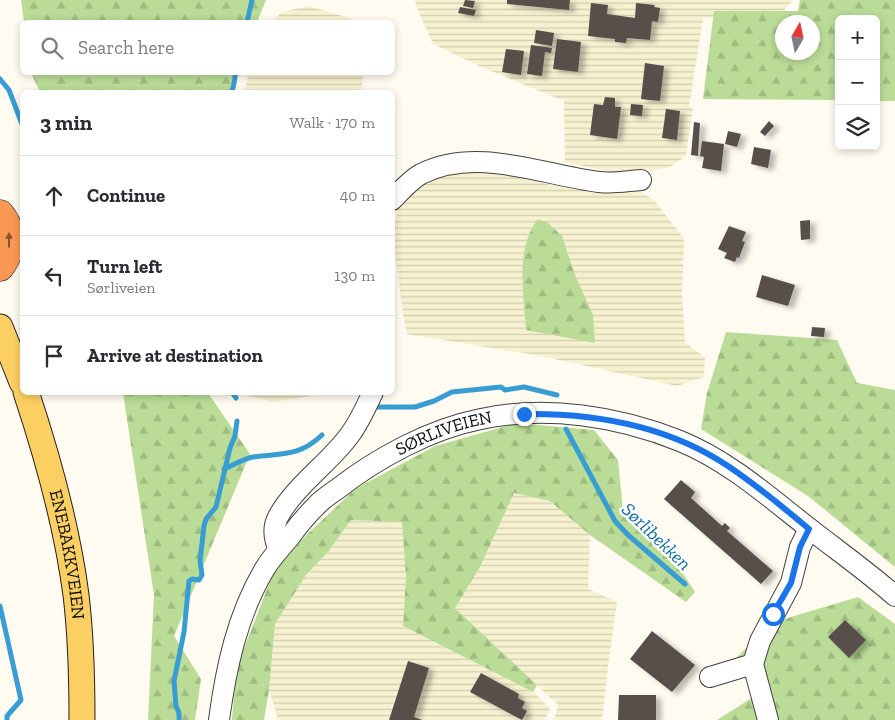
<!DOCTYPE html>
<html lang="en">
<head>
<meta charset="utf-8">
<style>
  :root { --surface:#fff; --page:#f2f2f3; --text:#2b2b33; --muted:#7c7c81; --line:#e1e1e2 }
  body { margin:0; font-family:"Zilla Slab",serif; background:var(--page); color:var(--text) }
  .controls { position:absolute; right:15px; top:15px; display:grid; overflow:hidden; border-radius:8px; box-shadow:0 2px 8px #0003 }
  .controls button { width:45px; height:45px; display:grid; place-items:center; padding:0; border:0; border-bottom:1px solid var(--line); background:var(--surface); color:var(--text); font:25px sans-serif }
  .compass { position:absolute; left:775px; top:15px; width:45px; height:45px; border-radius:50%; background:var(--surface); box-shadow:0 2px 8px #0003; rotate:9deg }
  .stop { position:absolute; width:15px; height:15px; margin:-11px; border:4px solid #1a73e8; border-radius:50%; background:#fff }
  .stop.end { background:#1a73e8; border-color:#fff; box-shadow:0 1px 5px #0008 }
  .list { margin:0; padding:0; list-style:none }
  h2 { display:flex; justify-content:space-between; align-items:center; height:65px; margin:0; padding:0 20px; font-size:21px }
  h2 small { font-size:16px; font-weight:400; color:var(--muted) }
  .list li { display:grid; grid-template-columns:32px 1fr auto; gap:15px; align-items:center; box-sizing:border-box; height:80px; padding:0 20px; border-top:1px solid var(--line) }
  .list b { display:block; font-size:19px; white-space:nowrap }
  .list p { margin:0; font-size:16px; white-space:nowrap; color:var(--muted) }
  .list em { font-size:16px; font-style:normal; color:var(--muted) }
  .icon { flex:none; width:28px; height:28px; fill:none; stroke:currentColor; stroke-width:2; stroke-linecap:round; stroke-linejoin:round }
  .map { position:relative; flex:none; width:895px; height:720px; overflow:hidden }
  .search { position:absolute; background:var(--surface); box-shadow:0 2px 8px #0003; left:20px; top:20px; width:375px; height:55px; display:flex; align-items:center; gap:12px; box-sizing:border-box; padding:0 18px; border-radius:8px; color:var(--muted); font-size:19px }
  .panel { position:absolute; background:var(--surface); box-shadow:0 2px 8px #0003; left:20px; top:90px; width:375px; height:305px; border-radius:8px }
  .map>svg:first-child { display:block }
  .farmland { fill:url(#farmland-rules) }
  .forest { fill:url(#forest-firs); fill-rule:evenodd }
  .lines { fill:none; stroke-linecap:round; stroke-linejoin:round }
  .stream { stroke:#389dd2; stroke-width:5 }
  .building { fill:#584f4b; filter:url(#shadow) }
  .minor-casing { stroke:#424242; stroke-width:22 }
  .major-casing { stroke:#202020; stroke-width:27 }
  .highway-casing { stroke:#202020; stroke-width:29 }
  .minor { stroke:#fff; stroke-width:20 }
  .major { stroke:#fccf63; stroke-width:25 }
  .highway { stroke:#f99755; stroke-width:28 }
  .oneway { fill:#845332 }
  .route { stroke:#1a73e8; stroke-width:6 }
  .labels { text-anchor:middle; stroke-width:5; stroke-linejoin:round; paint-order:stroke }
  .street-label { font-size:18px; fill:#0f0f0f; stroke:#fff }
  .water-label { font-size:19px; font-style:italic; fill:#136ea5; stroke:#fff }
</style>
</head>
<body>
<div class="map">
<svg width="895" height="720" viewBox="0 0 895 720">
  <defs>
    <pattern id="farmland-rules" width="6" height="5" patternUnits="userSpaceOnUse" patternTransform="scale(1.25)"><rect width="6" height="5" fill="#f6f1cf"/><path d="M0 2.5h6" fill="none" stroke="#d2cdb1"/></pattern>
    <pattern id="forest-firs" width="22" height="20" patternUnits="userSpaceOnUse" patternTransform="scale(1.25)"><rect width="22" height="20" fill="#badc97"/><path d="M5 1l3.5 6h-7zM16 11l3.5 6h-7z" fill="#9fbc81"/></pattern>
    <filter id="shadow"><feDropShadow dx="5.5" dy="3" stdDeviation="2.5" flood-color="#0004"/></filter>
  </defs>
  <rect width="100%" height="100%" fill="#fffbf1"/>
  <g class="farmland">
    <polygon points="415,0 793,0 779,16 703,18 689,107 693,108 686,156 670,167 625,175 565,162 564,101 479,66 433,44 417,8"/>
    <polygon points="309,6 352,19 352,22 274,22 281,12"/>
    <polygon points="249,73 362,73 363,79 361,92 244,92"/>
    <polygon points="486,171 556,186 637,189 654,200 684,239 682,292 685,343 705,357 704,377 677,386 541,356 407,334 403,315 393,233 399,201 415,186 441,173"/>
    <polygon points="238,393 238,392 330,393 273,402"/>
    <polygon points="514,493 550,501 590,535 588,589 617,602 608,667 602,720 554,720 558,705 455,608 480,567"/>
    <polygon points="351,520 402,521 406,578 403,626 535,693 550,709 545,720 278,720 269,690 275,624 306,575 328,552"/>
  </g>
  <g class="forest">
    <polygon points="21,0 266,0 257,22 24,22"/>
    <path d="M800,0h95v101h-19v-82h-37v81l-136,-1 11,-88h84zM782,22h30v30h-30z"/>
    <polygon points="31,73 237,73 229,92 40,92"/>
    <path d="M537,220l10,2 15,14 13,39 18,40 2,28 -69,-13c-2,-37 -11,-79 11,-110z"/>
    <polygon points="726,332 837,340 857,383 895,390 895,567 808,496 701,429 707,393"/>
    <polygon points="123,393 208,393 250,454 174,636 201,679 195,720 148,720 154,595"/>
    <polygon points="517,423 594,430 618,460 623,511 675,561 695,592 686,602 590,535 550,501 514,493 480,567 455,608 537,685 533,692 403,626 406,578 402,522 351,520 328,552 306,575 275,624 269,690 264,720 232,720 236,669 277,563 355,489 435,446"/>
    <polygon points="858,597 895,624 895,720 717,720 758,694 737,657 771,623"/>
  </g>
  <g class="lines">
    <g class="stream">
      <polyline points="247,22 252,0"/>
      <polyline points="0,79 9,90 22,124"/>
      <path d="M231,92c4,-6 3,-13 5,-20"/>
      <polyline points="232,392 236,398"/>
      <polyline points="375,407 415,407 434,401 452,392 501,387 505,390 524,387 557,395"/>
      <polyline points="566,429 615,521 628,535 685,584"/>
      <path d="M224,469c9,-4 19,-10 29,-12 29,-4 46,0 69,-22"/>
      <polyline points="0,606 21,700 7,716 7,720"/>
      <polyline points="179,720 179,713 176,706 174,681 184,632 189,581 192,579 199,580 202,575 200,561 204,526 206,519 216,507 230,448 235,436 237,421"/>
    </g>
  </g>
  <g class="building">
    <polygon points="465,0 475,1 473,8 463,6"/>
    <polygon points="507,0 570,0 569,10 507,4"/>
    <polygon points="591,3 608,5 607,14 635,18 636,3 655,5 654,7 660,8 658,22 652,21 650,40 627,38 626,43 615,42 615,39 588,36"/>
    <polygon points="460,7 476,10 474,16 458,13"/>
    <polygon points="536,30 554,33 552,46 534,43"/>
    <polygon points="557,39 581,42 578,72 553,69"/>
    <polygon points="531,45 552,48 551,53 545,52 542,76 527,74"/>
    <polygon points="506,49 524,51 521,75 502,72"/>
    <polygon points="645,63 664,66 660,101 641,99"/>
    <polygon points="605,97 615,98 615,107 621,107 617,139 590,135 594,104 603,105"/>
    <polygon points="631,104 643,105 642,116 630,115"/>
    <polygon points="666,109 680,111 677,140 662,138"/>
    <polygon points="769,121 774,126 765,136 760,132"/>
    <polygon points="694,122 700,123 698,156 691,155"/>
    <polygon points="728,131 741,134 737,147 725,144"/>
    <polygon points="702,141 724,144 721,171 702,168 704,157 700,156"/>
    <polygon points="754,147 771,150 768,168 751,164"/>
    <polygon points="810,220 810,239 801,240 800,221"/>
    <polygon points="729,226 746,232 742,241 745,242 739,258 737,257 735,262 724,258 727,253 718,249"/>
    <polygon points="762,275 795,285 788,306 756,297"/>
    <polygon points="812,327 825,328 824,337 811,336"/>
    <polygon points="681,480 695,492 691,498 722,526 725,523 730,528 727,531 773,571 761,584 664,499"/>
    <polygon points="845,620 866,640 849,658 828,637"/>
    <polygon points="652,631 695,665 672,692 630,659"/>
    <polygon points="408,661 429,668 414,717 422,720 389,720"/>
    <polygon points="481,673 519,694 518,698 525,702 522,708 527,711 522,720 470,692"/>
    <polygon points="619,695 656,695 656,720 618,720"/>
  </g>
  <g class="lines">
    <g class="minor-casing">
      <g id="minor">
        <path d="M392,200c9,-9 18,-20 29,-26 56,-28 121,1 178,8 14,2 28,-1 42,-2"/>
        <path d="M279,550c-5,-11 -7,-22 -1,-33 16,-30 51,-54 71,-81 10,-13 17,-29 24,-44"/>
        <polyline points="710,677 753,664"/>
        <path id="s1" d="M219,720c7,-52 18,-104 45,-150 7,-12 16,-22 25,-32 8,-11 17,-22 26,-31 6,-7 14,-12 21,-17 41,-32 94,-61 145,-71 65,-14 137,-3 199,22 49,20 89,56 130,88 28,22 58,43 85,67"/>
        <polyline points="768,720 753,664 760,641 791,583 800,547 809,529"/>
      </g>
    </g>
    <g class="major-casing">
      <g id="major">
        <polyline points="0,327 22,382"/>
        <path id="s2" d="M26,392c22,66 41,134 50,203 5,41 6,83 6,125"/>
      </g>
    </g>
    <g class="highway-casing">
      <path id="highway" d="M0,214c13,15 13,37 0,53"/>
    </g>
    <use href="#minor" class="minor"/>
    <use href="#major" class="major"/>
    <use href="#highway" class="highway"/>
  </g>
  <defs><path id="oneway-solid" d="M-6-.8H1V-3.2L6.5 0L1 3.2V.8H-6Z" transform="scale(1.25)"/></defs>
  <use class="oneway" href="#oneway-solid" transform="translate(9 240) rotate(-90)"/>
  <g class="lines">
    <path class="route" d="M524,414c71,-1 144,12 204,52 28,19 55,41 81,63l-9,18 -9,36 -18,31"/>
  </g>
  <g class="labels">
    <g class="street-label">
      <text dy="6" stroke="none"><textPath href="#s1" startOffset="389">SØRLIVEIEN</textPath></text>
      <text dy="6" stroke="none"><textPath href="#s2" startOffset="168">ENEBAKKVEIEN</textPath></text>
    </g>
    <g class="water-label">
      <text transform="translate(657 536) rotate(44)" y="7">Sørlibekken</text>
    </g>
  </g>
</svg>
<div class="controls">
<button>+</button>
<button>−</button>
<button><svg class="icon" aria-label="layers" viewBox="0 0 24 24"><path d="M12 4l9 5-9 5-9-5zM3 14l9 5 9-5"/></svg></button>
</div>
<svg class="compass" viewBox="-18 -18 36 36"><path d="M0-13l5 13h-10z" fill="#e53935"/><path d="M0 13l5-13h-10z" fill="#7c7c81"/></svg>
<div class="stop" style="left:773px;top:614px"></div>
<div class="stop end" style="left:524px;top:414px"></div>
<div class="search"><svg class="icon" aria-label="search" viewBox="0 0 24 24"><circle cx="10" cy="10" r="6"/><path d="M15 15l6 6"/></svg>Search here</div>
<section class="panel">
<h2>3 min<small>Walk · 170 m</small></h2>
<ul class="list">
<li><svg class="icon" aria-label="ahead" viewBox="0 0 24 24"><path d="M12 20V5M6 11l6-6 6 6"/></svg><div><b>Continue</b></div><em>40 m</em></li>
<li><svg class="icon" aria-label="left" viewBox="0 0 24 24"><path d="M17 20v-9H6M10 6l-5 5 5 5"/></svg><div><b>Turn left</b><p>Sørliveien</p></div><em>130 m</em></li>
<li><svg class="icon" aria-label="arrive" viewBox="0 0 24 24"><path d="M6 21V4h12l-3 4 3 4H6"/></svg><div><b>Arrive at destination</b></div></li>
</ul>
</section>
</div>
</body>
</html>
